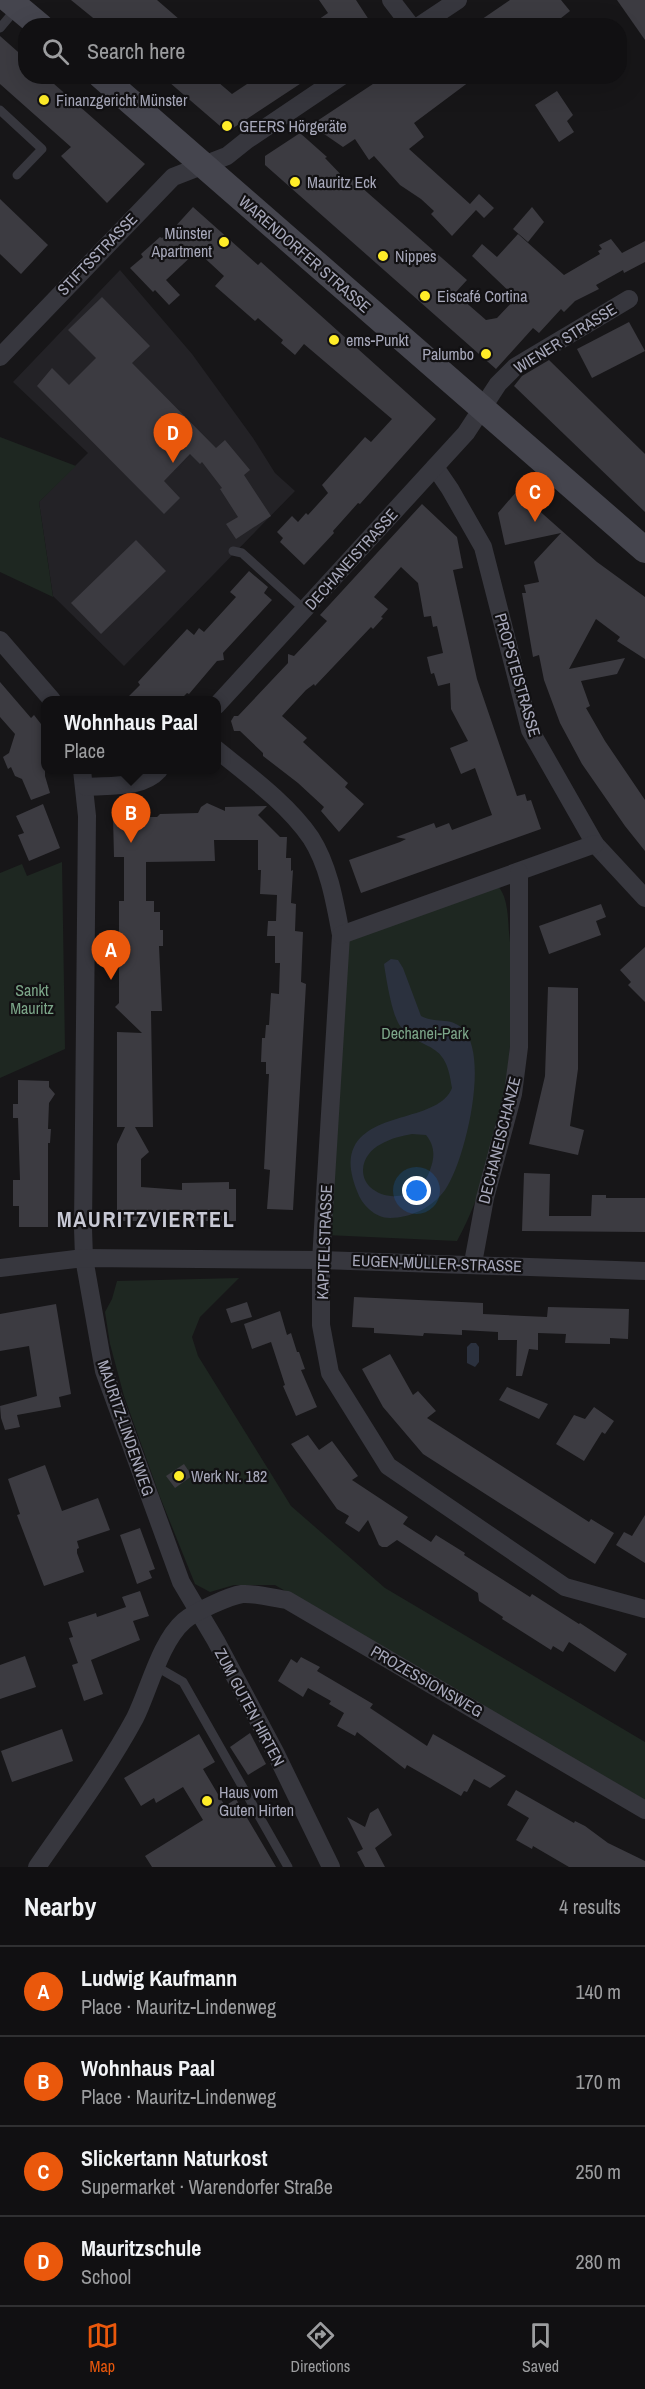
<!DOCTYPE html>
<html lang="en">
<head>
<meta charset="utf-8">
<style>
  :root { --surface:#111012; --page:#1e1e20; --text:#f1f3f6; --muted:#9c9d9f; --line:#303032; --accent:#ea580c }
  body { margin:0; font-family:"Archivo Narrow",sans-serif; background:var(--page); color:var(--text) }
  .you { position:absolute; left:417px; top:1191px; width:21px; height:21px; margin:-15px; border:4px solid #fff; border-radius:50%; background:#1a73e8; box-shadow:0 0 0 9px #1a73e833 }
  .badge { display:grid; place-items:center; width:39px; height:39px; border-radius:50%; background:var(--accent); color:#fff; font-size:20px; font-weight:700 }
  .pin { position:absolute; translate:-50% -50px; filter:drop-shadow(0 2px 3px #0008) }
  .pin::after { content:''; position:absolute; top:32px; width:21px; height:18px; background:inherit; clip-path:polygon(0 0,100% 0,50% 100%) }
  .popup { position:absolute; left:41px; top:696px; width:180px; height:78px; box-sizing:border-box; display:grid; place-content:center; border-radius:12px; background:var(--surface); filter:drop-shadow(0 2px 4px #0005); font-size:20px; white-space:nowrap; color:var(--muted) }
  .popup b { font-size:22px; color:var(--text) }
  .popup::after { content:''; position:absolute; left:50%; top:100%; margin-left:-12px; border:12px solid transparent; border-top-color:var(--surface) }
  .list { margin:0; padding:0; list-style:none }
  h2 { display:flex; justify-content:space-between; align-items:center; height:78px; margin:0; padding:0 24px; font-size:26px }
  h2 small { font-size:20px; font-weight:400; color:var(--muted) }
  .list li { display:grid; grid-template-columns:39px 1fr auto; gap:18px; align-items:center; box-sizing:border-box; height:90px; padding:0 24px; border-top:2px solid var(--line) }
  .list b { display:block; font-size:22px; white-space:nowrap }
  .list p { margin:0; font-size:20px; white-space:nowrap; color:var(--muted) }
  .list em { font-size:20px; font-style:normal; color:var(--muted) }
  .icon { flex:none; width:33px; height:33px; fill:none; stroke:currentColor; stroke-width:2; stroke-linecap:round; stroke-linejoin:round }
  .map { position:relative; flex:none; width:645px; height:1867px; overflow:hidden }
  .search { position:absolute; background:var(--surface); box-shadow:0 6px 24px #0002; left:18px; right:18px; top:18px; height:66px; display:flex; align-items:center; gap:15px; box-sizing:border-box; padding:0 21px; border-radius:24px; color:var(--muted); font-size:22px }
  .sheet { height:438px; background:var(--surface) }
  nav { display:flex; justify-content:space-around; align-items:center; box-sizing:border-box; height:84px; border-top:2px solid var(--line); background:var(--surface); font-size:16px; color:var(--muted) }
  nav a { display:grid; justify-items:center; gap:3px }
  nav .on { color:var(--accent) }
  .map>svg:first-child { display:block }
  .built { fill:#232226 }
  .green { fill:#1e2721 }
  .water { fill:#2b313e; fill-rule:evenodd }
  .building { fill:#3c3b41 }
  .lines { fill:none; stroke-linecap:round; stroke-linejoin:round }
  .lane { stroke:#37373e; stroke-width:9 }
  .street { stroke:#37373e; stroke-width:18 }
  .secondary { stroke:#45454e; stroke-width:26 }
  .poi-dot { fill:#ffed28; stroke:#121113; stroke-width:2 }
  .labels { text-anchor:middle; stroke-width:4.5; stroke-linejoin:round; paint-order:stroke }
  .poi-label { font-size:16px; fill:#a7a8ba; stroke:#121113; text-anchor:start }
  .street-label { font-size:16px; fill:#a7a8ba; stroke:#121113 }
  .park-label { font-size:16px; fill:#7ca689; stroke:#121113 }
  .district-label { font-size:22px; font-weight:bold; letter-spacing:1.5px; fill:#c8c9d5; stroke:#121113 }
</style>
</head>
<body>
<div class="map">
<svg width="645" height="1867" viewBox="0 0 645 1867">
  <rect width="100%" height="100%" fill="#171618"/>
  <polygon class="built" points="120,270 192,354 253,438 275,473 295,491 124,666 53,596 39,502 88,453 13,382"/>
  <g class="green">
    <polygon points="0,437 76,466 39,502 53,597 0,572"/>
    <polygon points="62,862 65,1049 0,1078 0,873 22,864 27,876"/>
    <path d="M496,885c12,8 12,34 13,47 11,96 -5,223 -52,309l-131,-6 19,-296z"/>
    <polygon points="239,1278 200,1317 192,1337 198,1356 291,1506 385,1588 645,1742 645,1800 275,1585 234,1585 210,1592 195,1584 160,1497 124,1396 110,1344 105,1312 112,1299 117,1281"/>
  </g>
  <g class="water">
    <path d="M391,959l7,1 5,8 18,48c14,8 29,0 42,13 27,27 2,133 -18,161 -12,17 -34,28 -55,28 -15,0 -28,-13 -33,-27 -5,-13 -10,-30 -3,-44 18,-36 85,-26 98,-59 -6,-50 -27,-34 -51,-61 -9,-10 -15,-50 -17,-63zM412,1134l14,1c9,11 9,22 4,35 -8,25 -40,35 -60,17 -5,-5 -7,-11 -7,-17 1,-24 30,-33 49,-36z"/>
    <polygon points="471,1343 476,1343 479,1347 479,1362 475,1367 467,1363 467,1347"/>
  </g>
  <g class="building">
    <polygon points="71,0 157,0 187,26 103,26"/>
    <polygon points="319,0 356,0 373,26 309,26 328,13"/>
    <polygon points="510,0 561,0 570,11 551,26 472,26"/>
    <polygon points="617,0 645,0 645,40"/>
    <polygon points="0,36 26,59 26,76 45,76 145,164 107,203 61,156 71,147 0,84"/>
    <polygon points="162,76 211,76 232,94 259,76 312,76 227,132"/>
    <polygon points="385,76 477,76 414,123 424,137 409,149 470,204 479,194 494,208 484,218 476,210 452,236 431,214 434,211 421,199 400,185 374,156 369,160 355,139 343,147 311,125"/>
    <polygon points="557,91 573,115 567,121 574,132 559,142 535,105"/>
    <polygon points="300,133 327,157 325,158 348,182 352,179 467,280 455,293 486,320 497,318 516,298 472,256 482,244 497,257 518,234 564,275 600,254 598,251 602,249 599,245 611,239 622,253 645,241 645,262 624,273 623,270 596,285 599,289 575,301 564,312 561,309 539,333 533,328 496,369 265,165 265,156"/>
    <polygon points="0,199 48,245 21,274 0,254"/>
    <polygon points="193,207 258,265 261,262 436,419 360,504 358,503 333,531 334,533 304,565 280,542 283,538 277,532 292,516 298,522 306,513 308,515 328,493 322,485 365,437 371,442 392,419 304,344 295,355 281,343 283,340 258,318 255,321 215,286 224,276 197,251 166,280 180,295 169,305 155,290 153,292 130,268 143,257 141,254 160,237 162,238 173,229"/>
    <polygon points="532,207 544,222 528,242 513,229"/>
    <polygon points="102,297 150,346 132,363 216,448 225,440 250,470 244,475 271,516 236,539 226,524 238,517 220,489 222,488 202,462 200,464 190,454 164,481 180,498 164,514 37,386 52,368 69,385 96,358 68,330"/>
    <polygon points="629,322 645,351 592,378 577,349"/>
    <polygon points="549,360 645,454 645,512 514,386 522,376"/>
    <polygon points="517,491 597,562 645,597 645,659 617,641 620,637 596,619 569,669 625,658 617,674 581,681 590,706 586,708 605,741 645,800 645,851 625,826 582,764 560,723 544,680 539,655 533,657 522,593 526,593 524,585 539,582 534,562 561,533 505,545 498,513"/>
    <polygon points="422,504 457,537 463,568 453,570 477,679 517,796 525,794 527,801 531,800 541,829 361,893 349,860 400,842 406,839 396,837 434,823 436,828 449,823 452,830 492,815 475,768 461,774 450,748 468,741 451,709 450,683 438,686 434,673 431,674 427,657 443,653 437,626 433,627 431,616 424,617 418,583 401,567 374,597 388,609 381,617 383,618 373,629 371,627 315,686 314,684 306,690 282,716 307,738 303,742 348,783 345,787 364,804 339,832 321,811 324,807 298,783 263,756 263,753 240,731 234,731 231,721 234,716 238,716 288,663 288,654 294,656 327,621 320,615"/>
    <polygon points="136,540 166,571 101,634 71,603"/>
    <polygon points="249,571 268,587 264,593 272,600 223,653 224,660 217,661 189,694 187,693 180,700 125,700 140,685 138,682 187,629 194,635 199,628 204,632 236,597 230,592"/>
    <polygon points="0,682 31,718 34,715 41,724 45,734 45,776 50,793 31,800 22,779 15,776 11,767 8,769 3,757 9,753 15,734 0,717"/>
    <polygon points="207,803 225,811 225,807 267,806 258,815 280,837 287,837 286,858 291,858 291,871 293,870 291,903 296,904 295,931 303,932 301,982 306,984 293,1210 267,1209 270,1170 264,1169 269,1074 266,1074 266,1062 261,1062 262,1038 265,1038 266,1025 269,1025 271,993 279,994 280,963 275,963 275,936 267,936 268,921 276,921 277,895 260,894 261,870 258,870 258,840 214,840 215,861 146,862 146,901 154,901 154,912 160,912 160,930 163,930 163,946 159,946 162,1011 151,1011 153,1127 135,1127 149,1152 141,1159 141,1187 182,1190 182,1183 229,1182 229,1189 236,1189 236,1221 117,1221 117,1144 125,1127 117,1127 117,1032 142,1033 115,1007 119,1003 119,901 124,901 124,857 114,857 113,817 157,817 160,814 198,813 201,807"/>
    <polygon points="43,804 60,848 29,861 18,835 24,833 16,816"/>
    <polygon points="601,904 606,917 596,921 601,935 549,954 539,926"/>
    <polygon points="645,947 645,1002 628,985 631,982 620,970"/>
    <polygon points="548,987 578,988 578,1069 570,1126 584,1130 578,1155 529,1144 545,1076"/>
    <polygon points="18,1080 49,1081 49,1087 55,1094 49,1103 48,1129 51,1129 50,1143 48,1143 48,1227 19,1227 19,1206 13,1206 13,1180 20,1180 18,1118 13,1118 13,1104 18,1104"/>
    <polygon points="524,1173 550,1174 549,1216 591,1216 592,1195 606,1195 606,1198 645,1198 645,1232 522,1231"/>
    <polygon points="354,1297 483,1303 483,1314 547,1317 548,1307 629,1309 628,1339 610,1338 610,1344 565,1343 566,1334 538,1333 538,1350 529,1349 522,1376 516,1376 517,1340 498,1340 498,1332 462,1330 462,1335 424,1333 423,1336 374,1333 374,1328 352,1327"/>
    <polygon points="247,1302 252,1317 231,1323 226,1309"/>
    <polygon points="56,1304 71,1394 59,1397 61,1407 17,1415 20,1427 5,1430 1,1418 0,1406 37,1396 29,1346 0,1351 0,1314"/>
    <polygon points="280,1311 287,1335 291,1333 297,1352 299,1352 305,1369 301,1370 317,1407 296,1416 283,1386 285,1385 271,1342 252,1349 244,1324"/>
    <polygon points="390,1354 413,1395 418,1391 436,1411 427,1418 589,1522 591,1519 614,1533 595,1564 423,1454 383,1407 362,1369"/>
    <polygon points="507,1387 548,1404 539,1419 499,1400"/>
    <polygon points="594,1407 614,1421 605,1434 602,1432 584,1461 556,1444 574,1415 585,1419"/>
    <polygon points="308,1435 319,1450 332,1441 358,1476 352,1480 408,1517 403,1524 431,1542 436,1535 465,1553 464,1555 530,1597 532,1594 579,1624 580,1623 627,1654 615,1672 569,1642 563,1652 553,1646 551,1650 502,1619 503,1617 479,1601 478,1593 397,1540 387,1547 382,1547 379,1545 368,1520 359,1532 345,1523 349,1516 337,1509 291,1444"/>
    <polygon points="184,1464 192,1476 175,1488 166,1476"/>
    <polygon points="45,1465 62,1511 98,1498 110,1530 77,1541 79,1548 77,1549 77,1553 84,1572 44,1586 17,1515 20,1514 8,1479"/>
    <polygon points="645,1515 645,1563 616,1545 624,1532 632,1536"/>
    <polygon points="140,1528 155,1569 149,1571 152,1578 137,1584 120,1535"/>
    <polygon points="140,1591 149,1616 133,1621 140,1640 91,1660 103,1694 84,1701 72,1665 78,1663 69,1638 73,1637 68,1622 96,1613 97,1617 126,1607 122,1597"/>
    <polygon points="25,1656 36,1687 0,1699 0,1665"/>
    <polygon points="301,1657 320,1667 317,1671 373,1704 370,1708 427,1746 433,1734 506,1776 490,1788 474,1779 467,1792 464,1791 461,1796 407,1765 405,1769 357,1732 355,1736 337,1726 344,1713 329,1704 331,1701 308,1688 303,1697 278,1681 291,1659 297,1663"/>
    <polygon points="62,1729 73,1761 12,1782 1,1751"/>
    <polygon points="250,1733 266,1764 248,1775 230,1747"/>
    <polygon points="199,1734 215,1762 203,1769 225,1806 236,1799 276,1867 152,1867 145,1856 203,1820 183,1787 156,1803 154,1798 141,1806 124,1778"/>
    <polygon points="516,1790 574,1823 575,1821 585,1826 608,1843 645,1861 645,1867 569,1867 533,1846 532,1849 516,1840 529,1818 507,1805"/>
    <polygon points="378,1808 392,1835 375,1848 385,1867 365,1867 357,1852 363,1849 347,1817 365,1827 370,1813"/>
  </g>
  <g class="lines">
    <g class="lane">
      <polyline points="0,28 16,9"/>
      <polyline points="0,110 42,149 17,175"/>
      <polyline points="233,551 242,553 305,610"/>
      <polyline points="157,1667 183,1682 288,1867"/>
    </g>
    <g class="street">
      <polyline points="391,0 411,26"/>
      <polyline points="419,26 458,0"/>
      <polyline points="0,357 173,177 227,156 247,140 342,76"/>
      <polyline points="435,467 450,489 483,547 530,730 595,844 645,898"/>
      <polyline points="0,640 52,700"/>
      <polyline points="216,706 466,433 498,384 515,367 629,299"/>
      <path d="M216,749c32,26 72,55 95,89 18,28 24,65 30,97l-20,325v65l9,48 58,93 177,121 80,22"/>
      <polyline points="82,770 87,816 83,1228 84,1258 104,1371 181,1582 216,1641 275,1752 331,1867"/>
      <path d="M86,787c24,-2 56,2 73,-17"/>
      <polyline points="341,935 595,844"/>
      <polyline points="473,1263 485,1198 513,1094 519,1047 519,872"/>
      <polyline points="0,1268 84,1258 321,1260 645,1271"/>
      <path d="M37,1867c33,-48 70,-97 98,-149 14,-28 25,-76 49,-97 10,-9 45,-25 58,-27 14,-1 31,4 45,6l358,210"/>
    </g>
    <g class="secondary">
      <polyline points="9,0 40,26"/>
      <polyline points="101,76 645,550"/>
    </g>
  </g>
  <g class="poi-dot">
    <circle cx="44" cy="100" r="6"/>
    <circle cx="227" cy="126" r="6"/>
    <circle cx="295" cy="182" r="6"/>
    <circle cx="224" cy="242" r="6"/>
    <circle cx="383" cy="256" r="6"/>
    <circle cx="425" cy="296" r="6"/>
    <circle cx="334" cy="340" r="6"/>
    <circle cx="486" cy="354" r="6"/>
    <circle cx="179" cy="1476" r="6"/>
    <circle cx="207" cy="1801" r="6"/>
  </g>
  <g class="labels">
    <g class="poi-label">
      <text x="56" y="106">Finanzgericht Münster</text>
      <text x="239" y="132">GEERS Hörgeräte</text>
      <text x="307" y="188">Mauritz Eck</text>
      <text x="212" y="239" text-anchor="end">Münster<tspan x="212" dy="18">Apartment</tspan></text>
      <text x="395" y="262">Nippes</text>
      <text x="437" y="302">Eiscafé Cortina</text>
      <text x="346" y="346">ems-Punkt</text>
      <text x="474" y="360" text-anchor="end">Palumbo</text>
      <text x="191" y="1482">Werk Nr. 182</text>
      <text x="219" y="1798">Haus vom<tspan x="219" dy="18">Guten Hirten</tspan></text>
    </g>
    <g class="street-label">
      <text transform="translate(97 254) rotate(-46)" y="6">STIFTSSTRASSE</text>
      <text transform="translate(305 254) rotate(41)" y="6">WARENDORFER STRASSE</text>
      <text transform="translate(565 338) rotate(-32)" y="6">WIENER STRASSE</text>
      <text transform="translate(351 559) rotate(-48)" y="6">DECHANEISTRASSE</text>
      <text transform="translate(518 675) rotate(74)" y="6">PROPSTEISTRASSE</text>
      <text transform="translate(499 1140) rotate(-76)" y="6">DECHANEISCHANZE</text>
      <text transform="translate(324 1242) rotate(-88)" y="6">KAPITELSTRASSE</text>
      <text transform="translate(437 1263) rotate(2)" y="6">EUGEN-MÜLLER-STRASSE</text>
      <text transform="translate(126 1428) rotate(71)" y="6">MAURITZ-LINDENWEG</text>
      <text transform="translate(427 1681) rotate(30)" y="6">PROZESSIONSWEG</text>
      <text transform="translate(250 1707) rotate(62)" y="6">ZUM GUTEN HIRTEN</text>
    </g>
    <g class="park-label">
      <text x="32" y="996">Sankt<tspan x="32" dy="18">Mauritz</tspan></text>
      <text x="425" y="1039">Dechanei-Park</text>
    </g>
    <g class="district-label">
      <text x="146" y="1227">MAURITZVIERTEL</text>
    </g>
  </g>
</svg>
<div class="you"></div>
<div class="pin badge" style="left:111px;top:980px">A</div>
<div class="pin badge" style="left:131px;top:843px">B</div>
<div class="popup"><b>Wohnhaus Paal</b>Place</div>
<div class="pin badge" style="left:535px;top:522px">C</div>
<div class="pin badge" style="left:173px;top:463px">D</div>
<div class="search"><svg class="icon" aria-label="search" viewBox="0 0 24 24"><circle cx="10" cy="10" r="6"/><path d="M15 15l6 6"/></svg>Search here</div>
</div>
<section class="sheet">
<h2>Nearby<small>4 results</small></h2>
<ul class="list">
<li><span class="badge">A</span><div><b>Ludwig Kaufmann</b><p>Place · Mauritz-Lindenweg</p></div><em>140 m</em></li>
<li><span class="badge">B</span><div><b>Wohnhaus Paal</b><p>Place · Mauritz-Lindenweg</p></div><em>170 m</em></li>
<li><span class="badge">C</span><div><b>Slickertann Naturkost</b><p>Supermarket · Warendorfer Straße</p></div><em>250 m</em></li>
<li><span class="badge">D</span><div><b>Mauritzschule</b><p>School</p></div><em>280 m</em></li>
</ul>
</section>
<nav>
<a class="on"><svg class="icon" aria-label="map" viewBox="0 0 24 24"><path d="M3 6l6-2 6 2 6-2v14l-6 2-6-2-6 2zM9 4v14M15 6v14"/></svg>Map</a>
<a><svg class="icon" aria-label="directions" viewBox="0 0 24 24"><path d="M12 3l9 9-9 9-9-9zM9 14v-3h6M13 9l2 2-2 2"/></svg>Directions</a>
<a><svg class="icon" aria-label="saved" viewBox="0 0 24 24"><path d="M7 4h10v16l-5-4-5 4z"/></svg>Saved</a>
</nav>
</body>
</html>
